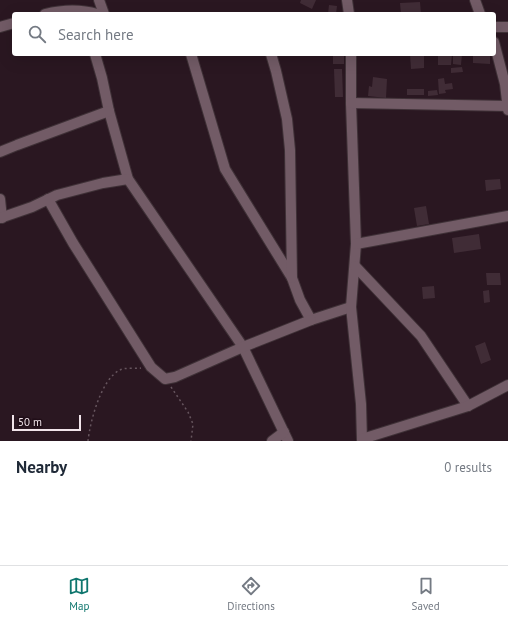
<!DOCTYPE html>
<html lang="en">
<head>
<meta charset="utf-8">
<style>
  :root { --surface:#fff; --page:#f2f2f3; --text:#1f2937; --muted:#747a83; --line:#e0e1e3; --accent:#0f766e }
  body { margin:0; font-family:"PT Sans",sans-serif; background:var(--page); color:var(--text) }
  .scale { position:absolute; left:12px; bottom:10px; width:69px; box-sizing:border-box; padding-left:4px; border:2px solid #f1e4ea; border-top:0; font-size:11px; line-height:14px; white-space:nowrap; color:#f1e4ea; -webkit-text-stroke:3px #200e18; paint-order:stroke }
  .list { margin:0; padding:0; list-style:none }
  h2 { display:flex; justify-content:space-between; align-items:center; height:52px; margin:0; padding:0 16px; font-size:17px }
  h2 small { font-size:13px; font-weight:400; color:var(--muted) }
  .icon { flex:none; width:22px; height:22px; fill:none; stroke:currentColor; stroke-width:2; stroke-linecap:round; stroke-linejoin:round }
  .map { position:relative; flex:none; width:508px; height:441px; overflow:hidden }
  .search { position:absolute; background:var(--surface); box-shadow:0 4px 16px #0002; left:12px; right:12px; top:12px; height:44px; display:flex; align-items:center; gap:10px; box-sizing:border-box; padding:0 14px; border-radius:4px; color:var(--muted); font-size:15px }
  .sheet { height:124px; background:var(--surface) }
  nav { display:flex; justify-content:space-around; align-items:center; box-sizing:border-box; height:56px; border-top:1px solid var(--line); background:var(--surface); font-size:11px; color:var(--muted) }
  nav a { display:grid; justify-items:center; gap:2px }
  nav .on { color:var(--accent) }
  .map>svg:first-child { display:block }
  .building { fill:#402c36 }
  .lines { fill:none; stroke-linecap:round; stroke-linejoin:round }
  .minor-casing { stroke:#3f3137; stroke-width:12 }
  .path { stroke:#66555e; stroke-width:1.5; stroke-dasharray:2 3; stroke-linecap:butt }
  .minor { stroke:#725b66; stroke-width:10 }
</style>
</head>
<body>
<div class="map">
<svg width="508" height="441" viewBox="0 0 508 441">
  <rect width="100%" height="100%" fill="#2a1721"/>
  <g class="building">
    <polygon points="301,0 316,0 312,9 300,3"/>
    <polygon points="420,2 421,14 401,14 400,3"/>
    <polygon points="329,5 337,6 336,14 328,14"/>
    <rect x="333" y="54" width="11" height="10"/>
    <polygon points="410,54 424,54 424,68 411,69"/>
    <polygon points="438,54 452,54 451,65 438,65"/>
    <polygon points="453,54 462,54 461,65 453,64"/>
    <polygon points="473,54 490,54 490,64 473,63"/>
    <polygon points="462,67 463,72 451,73 451,68"/>
    <polygon points="334,69 342,69 343,97 335,97"/>
    <polygon points="373,77 387,79 386,98 368,96 369,86 372,87"/>
    <polygon points="444,78 445,84 452,83 453,89 445,90 446,93 439,94 438,79"/>
    <rect x="407" y="89" width="17" height="6"/>
    <polygon points="437,90 438,95 428,96 428,91"/>
    <polygon points="500,179 501,189 486,191 485,180"/>
    <polygon points="426,206 429,224 417,226 414,208"/>
    <polygon points="479,234 481,249 454,253 452,238"/>
    <polygon points="486,273 500,273 501,285 487,285"/>
    <polygon points="434,286 435,298 423,299 422,287"/>
    <polygon points="489,290 490,302 484,303 483,291"/>
    <polygon points="485,342 491,360 481,364 475,346"/>
  </g>
  <g class="lines">
    <g class="minor-casing">
      <g id="minor">
        <polyline points="99,0 104,14"/>
        <polyline points="347,0 349,14"/>
        <polyline points="475,0 480,14"/>
        <path d="M45,14c17,-4 35,-5 52,0"/>
        <polyline points="0,27 14,23"/>
        <polyline points="494,27 508,27"/>
        <polyline points="494,42 505,84 508,110"/>
        <polyline points="95,54 102,78 109,111 128,179 243,347 288,441"/>
        <polyline points="191,54 225,169 292,278 300,300 311,320 351,307"/>
        <polyline points="271,54 276,71 287,119 290,150 292,278"/>
        <polyline points="351,54 351,103 356,244 351,307 361,404 362,441"/>
        <polyline points="351,103 508,106"/>
        <polyline points="0,152 17,145 109,111"/>
        <polyline points="0,199 2,218"/>
        <polyline points="48,199 73,243 151,367 165,379 175,377 243,347 311,320"/>
        <polyline points="0,218 32,207 57,195 103,183 128,179"/>
        <polyline points="356,244 508,216"/>
        <polyline points="355,266 421,336 468,406"/>
        <polyline points="362,439 468,406 508,385"/>
        <polyline points="272,441 284,432"/>
      </g>
    </g>
    <g class="path">
      <polyline points="171,387 188,412 193,424 191,441"/>
      <path d="M88,441c2,-19 13,-62 32,-71 6,-3 15,-1 21,-2"/>
    </g>
    <use href="#minor" class="minor"/>
  </g>
</svg>
<div class="scale">50 m</div>
<div class="search"><svg class="icon" aria-label="search" viewBox="0 0 24 24"><circle cx="10" cy="10" r="6"/><path d="M15 15l6 6"/></svg>Search here</div>
</div>
<section class="sheet">
<h2>Nearby<small>0 results</small></h2>
<ul class="list">
</ul>
</section>
<nav>
<a class="on"><svg class="icon" aria-label="map" viewBox="0 0 24 24"><path d="M3 6l6-2 6 2 6-2v14l-6 2-6-2-6 2zM9 4v14M15 6v14"/></svg>Map</a>
<a><svg class="icon" aria-label="directions" viewBox="0 0 24 24"><path d="M12 3l9 9-9 9-9-9zM9 14v-3h6M13 9l2 2-2 2"/></svg>Directions</a>
<a><svg class="icon" aria-label="saved" viewBox="0 0 24 24"><path d="M7 4h10v16l-5-4-5 4z"/></svg>Saved</a>
</nav>
</body>
</html>
